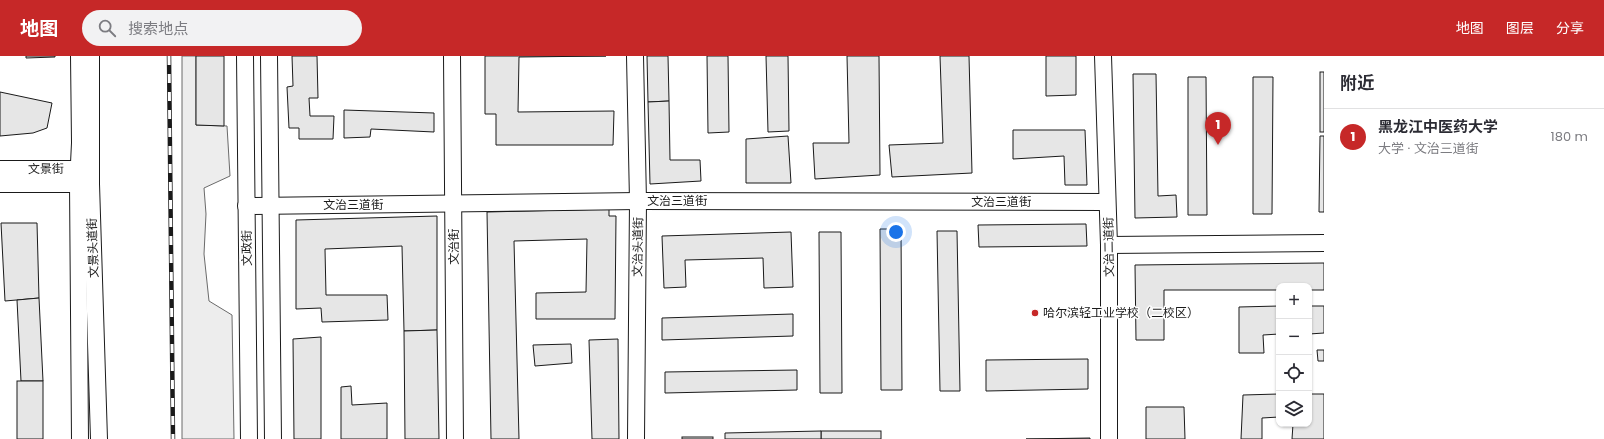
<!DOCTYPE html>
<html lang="zh">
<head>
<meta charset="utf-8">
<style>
  :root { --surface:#fff; --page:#f2f2f3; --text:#2b2b33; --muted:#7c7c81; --line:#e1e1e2; --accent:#c62828 }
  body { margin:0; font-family:Poppins,"Noto Sans SC",sans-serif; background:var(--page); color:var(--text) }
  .controls { position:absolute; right:12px; bottom:12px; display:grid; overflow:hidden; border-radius:8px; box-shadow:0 1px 3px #0004 }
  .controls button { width:36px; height:36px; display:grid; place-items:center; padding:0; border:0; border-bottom:1px solid var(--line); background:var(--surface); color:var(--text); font:20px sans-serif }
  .you { position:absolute; left:896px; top:176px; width:14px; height:14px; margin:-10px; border:3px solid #fff; border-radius:50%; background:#1a73e8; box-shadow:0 0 0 6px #1a73e833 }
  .badge { display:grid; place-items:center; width:26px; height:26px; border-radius:50%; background:var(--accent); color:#fff; font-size:13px; font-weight:700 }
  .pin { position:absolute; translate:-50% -33px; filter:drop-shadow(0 1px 2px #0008) }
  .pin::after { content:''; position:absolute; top:21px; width:14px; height:12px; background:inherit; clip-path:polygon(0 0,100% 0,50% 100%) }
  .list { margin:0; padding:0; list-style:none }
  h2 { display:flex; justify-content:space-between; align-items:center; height:52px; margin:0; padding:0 16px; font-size:17px }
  h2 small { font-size:13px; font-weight:400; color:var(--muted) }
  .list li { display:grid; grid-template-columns:26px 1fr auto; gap:12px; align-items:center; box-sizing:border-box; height:56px; padding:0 16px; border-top:1px solid var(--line) }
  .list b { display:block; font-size:15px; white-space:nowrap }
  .list p { margin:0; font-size:13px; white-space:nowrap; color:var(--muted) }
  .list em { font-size:13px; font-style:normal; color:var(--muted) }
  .icon { flex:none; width:22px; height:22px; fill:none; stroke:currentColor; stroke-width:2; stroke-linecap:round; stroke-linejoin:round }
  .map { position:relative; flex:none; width:1324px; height:383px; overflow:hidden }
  header { display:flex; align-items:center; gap:24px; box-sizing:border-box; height:56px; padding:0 20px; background:var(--accent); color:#fff }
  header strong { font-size:19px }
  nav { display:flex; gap:22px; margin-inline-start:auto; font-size:14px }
  .search { width:280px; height:36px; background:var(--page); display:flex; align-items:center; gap:10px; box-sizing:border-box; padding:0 14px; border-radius:22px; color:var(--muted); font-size:15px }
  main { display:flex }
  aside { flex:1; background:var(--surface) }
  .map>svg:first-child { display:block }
  .green { fill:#ededed; stroke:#6a6a6a }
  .building { fill:#e6e6e6; stroke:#1a1a1a }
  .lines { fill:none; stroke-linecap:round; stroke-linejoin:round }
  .secondary-casing { stroke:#1a1a1a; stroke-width:18 }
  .secondary { stroke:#fff; stroke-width:16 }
  .rail-casing { stroke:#1a1a1a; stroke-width:4.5 }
  .rail { stroke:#fff; stroke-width:3; stroke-dasharray:9; stroke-linecap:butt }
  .poi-dot { fill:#c62828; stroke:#fff; stroke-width:1.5 }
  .labels { text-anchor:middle; stroke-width:3; stroke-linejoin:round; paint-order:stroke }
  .street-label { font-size:12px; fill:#1a1a1a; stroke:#fff }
  .poi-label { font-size:12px; fill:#1a1a1a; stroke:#fff; text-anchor:start }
</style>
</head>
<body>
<header>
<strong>地图</strong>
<div class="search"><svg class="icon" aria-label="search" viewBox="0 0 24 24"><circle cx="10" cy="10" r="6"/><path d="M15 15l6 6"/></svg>搜索地点</div>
<nav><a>地图</a><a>图层</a><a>分享</a></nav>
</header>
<main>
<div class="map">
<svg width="1324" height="383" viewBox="0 0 1324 383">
  <rect width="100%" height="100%" fill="#fff"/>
  <polygon class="green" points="182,0 196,0 196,69 227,70 230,120 204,132 206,158 204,198 209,245 232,259 234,383 182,383"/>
  <g class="building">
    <polygon points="26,0 55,0 55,1 26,2"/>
    <polygon points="196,0 224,0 224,70 196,69"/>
    <polygon points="292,0 317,0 318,42 309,42 310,60 334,60 333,83 299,83 299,72 289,72 287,31 293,30"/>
    <polygon points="485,0 606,0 519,1 518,56 614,55 613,89 496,89 496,58 485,58"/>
    <polygon points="647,0 668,0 669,45 648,46"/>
    <polygon points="707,0 728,0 729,76 708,77"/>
    <polygon points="766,0 788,0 789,75 768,76"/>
    <polygon points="847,0 879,0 880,119 815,123 813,87 849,87"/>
    <polygon points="940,0 969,0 972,117 892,121 889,89 943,87"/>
    <polygon points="1046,0 1076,0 1076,39 1046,40"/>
    <rect x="1320" y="16" width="4" height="60"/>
    <polygon points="1133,18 1156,18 1158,140 1176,139 1177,161 1135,162"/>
    <polygon points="1188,21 1206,21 1207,159 1188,159"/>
    <polygon points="1253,21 1273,21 1272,158 1253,158"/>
    <polygon points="0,36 52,47 47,72 33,77 0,80"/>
    <polygon points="669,45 670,104 700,104 701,125 650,128 648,46"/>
    <polygon points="344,54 434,57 434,76 371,73 370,81 344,82"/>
    <polygon points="1013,74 1085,74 1087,129 1065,129 1064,100 1013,103"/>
    <polygon points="788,80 791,127 746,127 746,83"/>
    <polygon points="1320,80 1324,80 1324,156 1319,156"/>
    <polygon points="609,153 609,160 616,160 615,263 536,263 536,237 586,236 587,183 514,185 519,383 491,383 487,156"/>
    <polygon points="437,160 437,274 404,275 402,190 325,193 326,239 387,239 388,264 322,266 321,252 296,253 296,164"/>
    <polygon points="1,167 37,167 39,242 5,245"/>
    <polygon points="1086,168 1087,190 979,191 978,169"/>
    <polygon points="880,173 901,173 902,334 881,334"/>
    <polygon points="937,175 957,175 960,335 940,335"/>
    <polygon points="791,176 793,231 764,232 763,202 685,204 686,231 664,232 662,180"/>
    <polygon points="819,176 841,176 842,337 820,337"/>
    <polygon points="1324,207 1324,234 1309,234 1309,230 1279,230 1279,234 1164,234 1164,284 1136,284 1135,209"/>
    <polygon points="39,242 43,325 21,325 17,244"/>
    <polygon points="1279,250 1279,278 1263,279 1264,297 1239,297 1239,251"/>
    <polygon points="1309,250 1324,250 1324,277 1309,278"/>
    <polygon points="793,258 793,280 662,284 662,262"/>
    <polygon points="437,274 439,383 405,383 404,275"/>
    <polygon points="321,281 321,383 294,383 293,283"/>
    <polygon points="618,283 619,383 592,383 589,284"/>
    <polygon points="571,288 572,307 535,310 533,289"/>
    <polygon points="1317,294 1324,294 1324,305 1318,305"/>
    <polygon points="1088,303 1088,333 986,335 986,304"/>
    <polygon points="797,314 797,334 665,337 665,316"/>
    <rect x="17" y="325" width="26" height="58"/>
    <polygon points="351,330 352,349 387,347 387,383 341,383 341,331"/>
    <polygon points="1279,338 1279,361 1262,362 1262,383 1241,383 1243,339"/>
    <polygon points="1309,338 1324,338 1324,383 1292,383 1293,368 1309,368"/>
    <polygon points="1146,351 1184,351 1185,383 1146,383"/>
    <rect x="821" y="375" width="60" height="8"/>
    <polygon points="821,375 821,383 725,383 725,377"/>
    <rect x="682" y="381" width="31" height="2"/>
    <polygon points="1090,382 1090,383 1026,383"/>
  </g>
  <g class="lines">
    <g class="secondary-casing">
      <g id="secondary">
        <polyline points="79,0 80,87 78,128 80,383"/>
        <polyline points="91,0 91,128 99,383"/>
        <polyline points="245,0 249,383"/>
        <polyline points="269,0 273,383"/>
        <polyline points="452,0 455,383"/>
        <polyline points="635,0 638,145 636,383"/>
        <polyline points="1103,0 1109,189 1109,383"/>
        <polyline points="0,113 88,113"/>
        <polyline points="0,128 88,128"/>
        <polyline points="246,150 638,145 1107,146"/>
        <polyline points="1109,189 1324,187"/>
      </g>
    </g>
    <use href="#secondary" class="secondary"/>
    <g class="rail-casing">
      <polyline id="rail" points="169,0 173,383"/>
    </g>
    <use href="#rail" class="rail"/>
  </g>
  <circle class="poi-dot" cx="1035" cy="257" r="4"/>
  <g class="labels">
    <g class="street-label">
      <text transform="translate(46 113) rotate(-1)" y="4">文景街</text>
      <text x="677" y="149">文治三道街</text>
      <text x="1001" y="150">文治三道街</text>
      <text x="353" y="153">文治三道街</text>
      <text transform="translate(454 191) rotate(-90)" y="4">文治街</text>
      <text transform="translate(638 191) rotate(-89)" y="4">文治头道街</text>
      <text transform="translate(1109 191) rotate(-91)" y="4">文治二道街</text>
      <text transform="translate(93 192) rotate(-92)" y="4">文景头道街</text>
      <text transform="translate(247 192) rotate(-91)" y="4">文政街</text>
    </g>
    <g class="poi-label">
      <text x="1043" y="261">哈尔滨轻工业学校（二校区）</text>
    </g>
  </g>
</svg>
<div class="controls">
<button>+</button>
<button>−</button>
<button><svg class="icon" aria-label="locate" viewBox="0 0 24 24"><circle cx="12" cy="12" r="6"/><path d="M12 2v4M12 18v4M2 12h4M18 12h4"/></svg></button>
<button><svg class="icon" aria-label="layers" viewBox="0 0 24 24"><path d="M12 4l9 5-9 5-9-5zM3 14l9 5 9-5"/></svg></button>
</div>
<div class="you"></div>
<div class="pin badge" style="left:1218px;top:89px">1</div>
</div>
<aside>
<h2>附近<small></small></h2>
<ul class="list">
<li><span class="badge">1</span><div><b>黑龙江中医药大学</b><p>大学 · 文治三道街</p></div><em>180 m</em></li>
</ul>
</aside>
</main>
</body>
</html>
